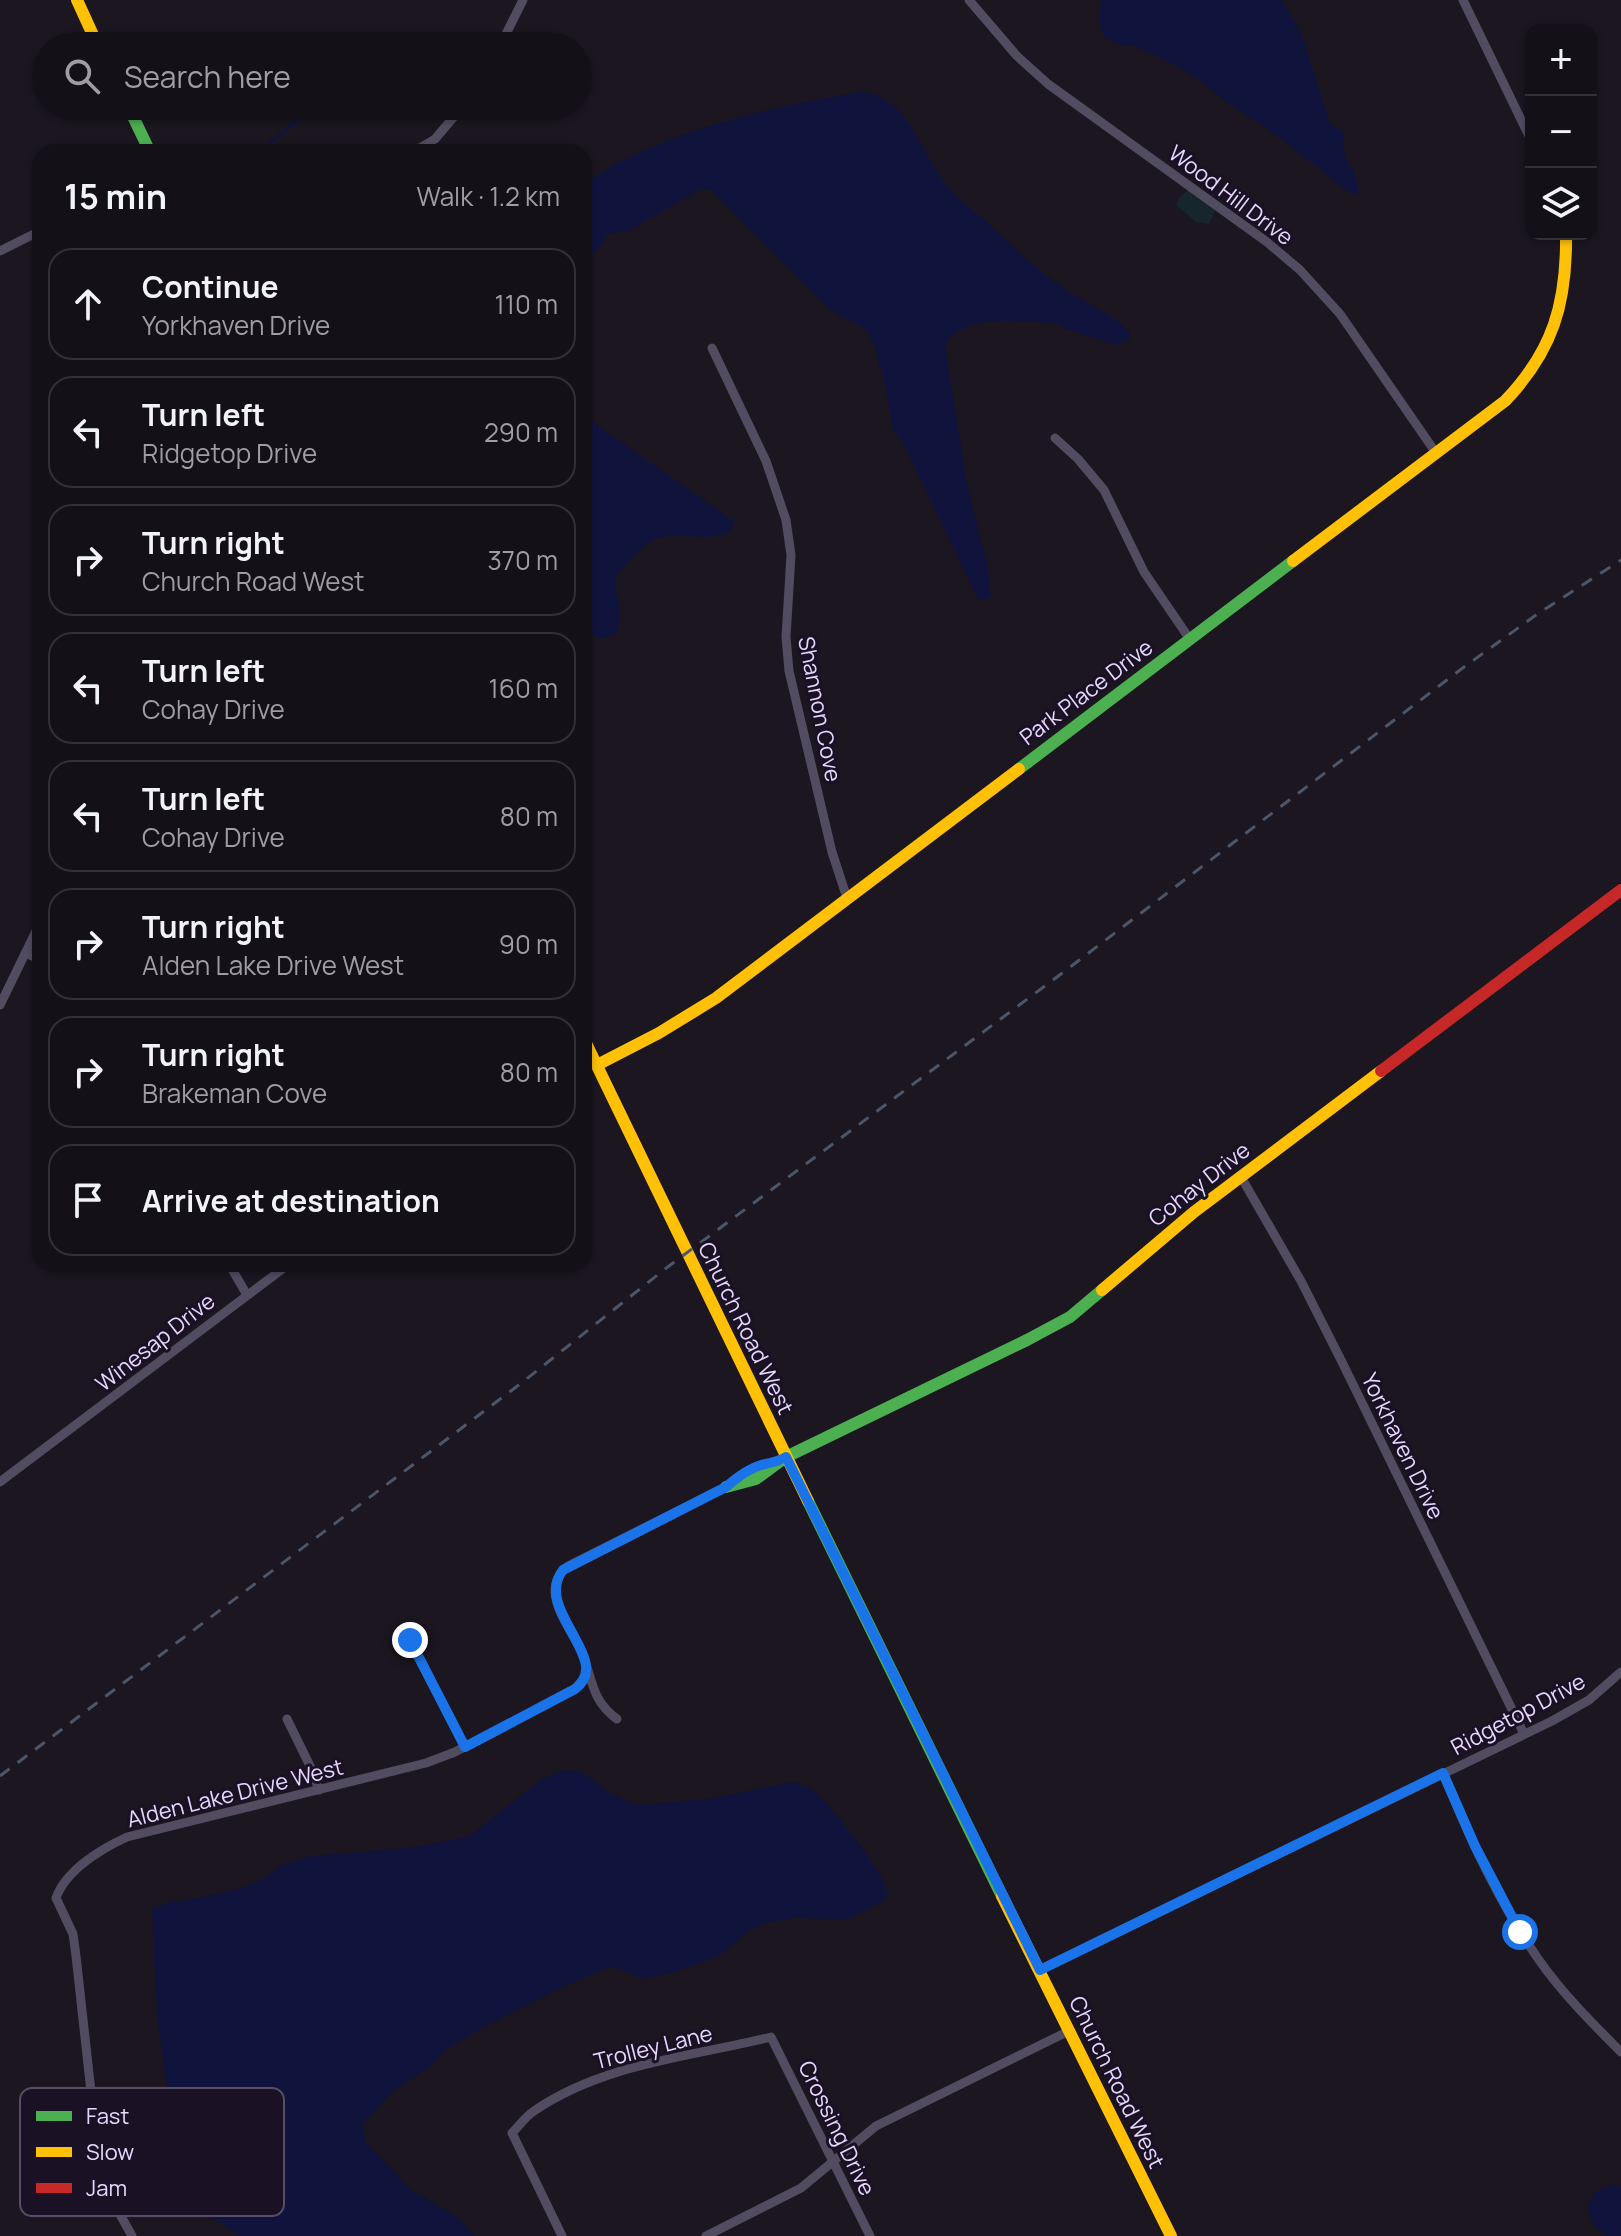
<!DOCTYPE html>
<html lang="en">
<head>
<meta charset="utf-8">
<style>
  :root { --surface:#141018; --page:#1d1921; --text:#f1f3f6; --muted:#9d9da2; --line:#333037 }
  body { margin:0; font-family:Manrope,sans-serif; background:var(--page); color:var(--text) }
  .controls { position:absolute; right:24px; top:24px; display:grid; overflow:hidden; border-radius:16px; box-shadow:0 2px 6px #0004 }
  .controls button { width:72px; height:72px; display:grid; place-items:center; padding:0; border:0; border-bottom:2px solid var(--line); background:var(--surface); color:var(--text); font:40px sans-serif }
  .stop { position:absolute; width:24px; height:24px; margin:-18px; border:6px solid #1a73e8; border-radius:50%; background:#fff }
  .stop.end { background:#1a73e8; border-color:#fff; box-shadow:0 2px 8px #0008 }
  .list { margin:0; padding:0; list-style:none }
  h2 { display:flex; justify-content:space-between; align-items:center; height:104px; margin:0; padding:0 32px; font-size:34px }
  h2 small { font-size:26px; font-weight:400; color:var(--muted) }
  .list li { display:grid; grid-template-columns:52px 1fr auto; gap:24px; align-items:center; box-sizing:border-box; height:112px; margin:0 16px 16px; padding:0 16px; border:2px solid var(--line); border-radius:24px }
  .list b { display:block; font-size:30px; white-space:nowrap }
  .list p { margin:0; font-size:26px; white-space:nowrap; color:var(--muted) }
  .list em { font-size:26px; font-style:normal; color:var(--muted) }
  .icon { flex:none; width:44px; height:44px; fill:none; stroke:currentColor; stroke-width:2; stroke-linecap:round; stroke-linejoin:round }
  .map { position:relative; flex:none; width:1621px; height:2236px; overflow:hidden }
  .search { position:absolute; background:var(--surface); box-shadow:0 2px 6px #0004; left:32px; top:32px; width:560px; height:88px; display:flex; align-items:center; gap:20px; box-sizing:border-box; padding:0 28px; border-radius:44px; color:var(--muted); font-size:30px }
  .panel { position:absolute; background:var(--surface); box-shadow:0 2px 6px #0004; left:32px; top:144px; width:560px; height:1128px; border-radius:24px }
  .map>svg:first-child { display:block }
  .green { fill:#16262c }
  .water { fill:#10143d }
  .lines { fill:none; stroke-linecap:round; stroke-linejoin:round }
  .stream { stroke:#10143d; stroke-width:3 }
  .street { stroke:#514c60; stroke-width:9 }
  .fast { stroke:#4caf50; stroke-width:12 }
  .slow { stroke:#ffc107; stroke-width:12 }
  .jam { stroke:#c62828; stroke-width:12 }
  .rail { stroke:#4c566a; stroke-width:3; stroke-dasharray:12 10; stroke-linecap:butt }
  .route { stroke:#1a73e8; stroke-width:10 }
  .labels { text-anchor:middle; stroke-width:6; stroke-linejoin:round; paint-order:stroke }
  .street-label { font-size:22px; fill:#e5d8fc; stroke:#1a1125 }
  .key { fill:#1a1125; stroke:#574d66; stroke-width:2 }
  .key-label { font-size:22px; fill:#e5d8fc }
</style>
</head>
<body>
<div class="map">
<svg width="1621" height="2236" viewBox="0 0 1621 2236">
  <rect width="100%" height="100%" fill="#1b1620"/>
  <polygon class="green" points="1188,190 1216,209 1209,224 1196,222 1176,205 1179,198"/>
  <g class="water">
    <path d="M1101,0h181l19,33 29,91 14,8c-6,24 12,36 15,58l-2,4 -7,-1 -82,-64 -36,-23 -33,-26 -30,-18 -39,-18 -7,2 -19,-9 -5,-15z"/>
    <path d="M862,92c47,4 60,64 86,95 12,14 27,25 41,37 25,24 50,48 79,67 20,14 44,22 61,40l1,9 -14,5 -53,-17 -3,-4c-33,-2 -96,-13 -115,21l22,140 21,84 3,28 -11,3 -4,-5 -72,-150 -12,-18 -5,-34 -13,-49 -9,-15 -31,-17 -16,-14 -106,-108h-12l-74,42 -18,1 -7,13 -17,17v-79c70,-51 193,-79 278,-92z"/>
    <path d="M584,416l151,106c-7,27 -56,7 -79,17 -15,7 -32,26 -41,39v12l5,15v17l-3,11 -16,6 -17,-10z"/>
    <path d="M563,1770l20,2 25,20 28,13 73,-6 83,-17c8,2 17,4 23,10 16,13 65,76 71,95 2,7 1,6 -1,13l-36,19 -57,-1 -27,5 -13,6 -35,28 -43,15 -32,7 -30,-13 -47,20 -85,43 -30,18 -22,21 -35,23 -29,31 1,19 49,52 7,2 37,23 17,18h-235l-30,-20 -25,-23 -5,-11 -23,-166 -5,-107 19,-8h12l55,-12 23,-9 20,-15 31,-9 104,-9 54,-11 72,-57z"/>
    <path d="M1615,2184l6,3v49h-16c-15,-16 -23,-23 -10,-44z"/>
  </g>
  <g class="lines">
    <polyline class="stream" points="258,152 316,106"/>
    <g class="street">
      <polyline points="969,0 1017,56 1048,84 1267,242 1300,270 1340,314 1436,453"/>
      <polyline points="1463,0 1531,140"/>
      <polyline points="500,46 523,0"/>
      <polyline points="413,152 435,139 463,106"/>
      <polyline points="0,251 40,231"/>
      <polyline points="712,348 766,461 786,520 791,555 786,637 789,671 832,852 847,898"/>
      <polyline points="1055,438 1078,459 1104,490 1144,572 1189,638"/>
      <polyline points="26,953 40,960"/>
      <polyline points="0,1005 40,923"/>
      <polyline points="1241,1177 1301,1281 1342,1362 1524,1734"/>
      <polyline points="229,1264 247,1295"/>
      <polyline points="0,1482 289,1264"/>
      <polyline points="404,1630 465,1747"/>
      <polyline points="287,1719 311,1768 319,1790"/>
      <path d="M617,1719c-28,-20 -24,-44 -37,-70 -8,-17 -24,-37 -25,-57 0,-11 4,-19 13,-26l158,-79c15,-13 29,-21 49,-24"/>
      <path d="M1443,1773c26,64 56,130 96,187 23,33 53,63 82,92"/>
      <polyline points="1040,1970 1552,1721 1589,1700 1621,1672"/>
      <path d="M132,2236l-25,-45 -9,-36 -22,-199 -3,-22 -17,-36c10,-28 45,-49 71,-61l299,-74 29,-11 120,-63 12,-14"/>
      <path d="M562,2236l-50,-103c7,-7 14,-17 22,-22 70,-48 157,-54 237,-74l99,199"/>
      <polyline points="706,2236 801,2188 876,2126 1069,2031"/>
    </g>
    <g class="fast">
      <polyline points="128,106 150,152"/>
      <polyline points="1019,769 1293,561"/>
      <polyline points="726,1487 756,1479 786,1457 1027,1340 1070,1317 1102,1290"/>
      <polyline points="808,1501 1002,1896"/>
    </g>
    <g class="slow">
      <polyline points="77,0 98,46"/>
      <path d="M1293,561l212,-160c48,-50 62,-98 61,-167"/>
      <polyline points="584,1039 808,1501"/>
      <polyline points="597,1065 659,1033 716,998 1019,769"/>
      <polyline points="1102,1290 1194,1212 1381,1071"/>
      <polyline points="1002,1896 1171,2236"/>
    </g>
    <polyline class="jam" points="1381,1071 1621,890"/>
    <polyline class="rail" points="0,1776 524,1381 665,1269 1061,974 1460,670 1536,615 1621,560"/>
  </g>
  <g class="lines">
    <path class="route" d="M410,1640l55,107 110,-58c40,-29 -43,-80 -12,-119l163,-83c10,-9 21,-18 35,-22 9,-2 16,-3 25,-8l254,513 403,-197 32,73 45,86"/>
  </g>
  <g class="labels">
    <g class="street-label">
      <text transform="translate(1231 195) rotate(37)" y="8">Wood Hill Drive</text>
      <text transform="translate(1086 692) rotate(-37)" y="8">Park Place Drive</text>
      <text transform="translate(820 709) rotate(79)" y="8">Shannon Cove</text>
      <text transform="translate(1199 1184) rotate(-38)" y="8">Cohay Drive</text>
      <text transform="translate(746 1328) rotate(64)" y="8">Church Road West</text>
      <text transform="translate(155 1342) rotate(-38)" y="8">Winesap Drive</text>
      <text transform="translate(1403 1446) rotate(64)" y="8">Yorkhaven Drive</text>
      <text transform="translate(1518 1714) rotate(-28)" y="8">Ridgetop Drive</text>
      <text transform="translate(235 1793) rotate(-14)" y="8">Alden Lake Drive West</text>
      <text transform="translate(653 2047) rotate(-14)" y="8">Trolley Lane</text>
      <text transform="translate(1117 2082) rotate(64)" y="8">Church Road West</text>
      <text transform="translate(837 2128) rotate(64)" y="8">Crossing Drive</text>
    </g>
  </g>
  <rect x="20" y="2088" width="264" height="128" rx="12" class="key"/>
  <rect x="36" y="2111" width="36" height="10" fill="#4caf50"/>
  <rect x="36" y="2147" width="36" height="10" fill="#ffc107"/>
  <rect x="36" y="2183" width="36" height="10" fill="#c62828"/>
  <g class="key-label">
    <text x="86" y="2124">Fast</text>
    <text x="86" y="2160">Slow</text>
    <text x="86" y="2196">Jam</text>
  </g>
</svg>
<div class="controls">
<button>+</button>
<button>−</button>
<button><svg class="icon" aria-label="layers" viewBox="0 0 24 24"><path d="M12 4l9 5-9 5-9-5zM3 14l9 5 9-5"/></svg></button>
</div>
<div class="stop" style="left:1520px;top:1932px"></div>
<div class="stop end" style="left:410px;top:1640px"></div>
<div class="search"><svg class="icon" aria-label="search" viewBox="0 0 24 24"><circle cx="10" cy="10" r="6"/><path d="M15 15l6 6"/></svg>Search here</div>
<section class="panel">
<h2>15 min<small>Walk · 1.2 km</small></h2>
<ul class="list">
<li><svg class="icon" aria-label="ahead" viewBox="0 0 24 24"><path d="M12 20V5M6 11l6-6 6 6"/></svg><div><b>Continue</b><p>Yorkhaven Drive</p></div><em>110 m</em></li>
<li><svg class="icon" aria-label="left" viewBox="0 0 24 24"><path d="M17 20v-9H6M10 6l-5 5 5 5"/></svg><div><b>Turn left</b><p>Ridgetop Drive</p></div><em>290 m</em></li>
<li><svg class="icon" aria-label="right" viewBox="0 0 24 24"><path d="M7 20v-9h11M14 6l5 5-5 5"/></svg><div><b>Turn right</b><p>Church Road West</p></div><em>370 m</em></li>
<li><svg class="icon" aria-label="left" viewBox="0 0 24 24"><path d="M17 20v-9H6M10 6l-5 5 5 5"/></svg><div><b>Turn left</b><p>Cohay Drive</p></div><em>160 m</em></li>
<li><svg class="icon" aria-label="left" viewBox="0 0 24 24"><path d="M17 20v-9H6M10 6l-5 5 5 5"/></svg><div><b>Turn left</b><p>Cohay Drive</p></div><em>80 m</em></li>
<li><svg class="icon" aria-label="right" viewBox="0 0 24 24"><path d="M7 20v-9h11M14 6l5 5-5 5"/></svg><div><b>Turn right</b><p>Alden Lake Drive West</p></div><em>90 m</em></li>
<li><svg class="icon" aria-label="right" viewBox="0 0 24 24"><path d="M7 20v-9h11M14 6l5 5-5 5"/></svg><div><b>Turn right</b><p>Brakeman Cove</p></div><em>80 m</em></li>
<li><svg class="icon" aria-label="arrive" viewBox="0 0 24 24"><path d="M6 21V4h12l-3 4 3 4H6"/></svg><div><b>Arrive at destination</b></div></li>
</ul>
</section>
</div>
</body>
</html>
